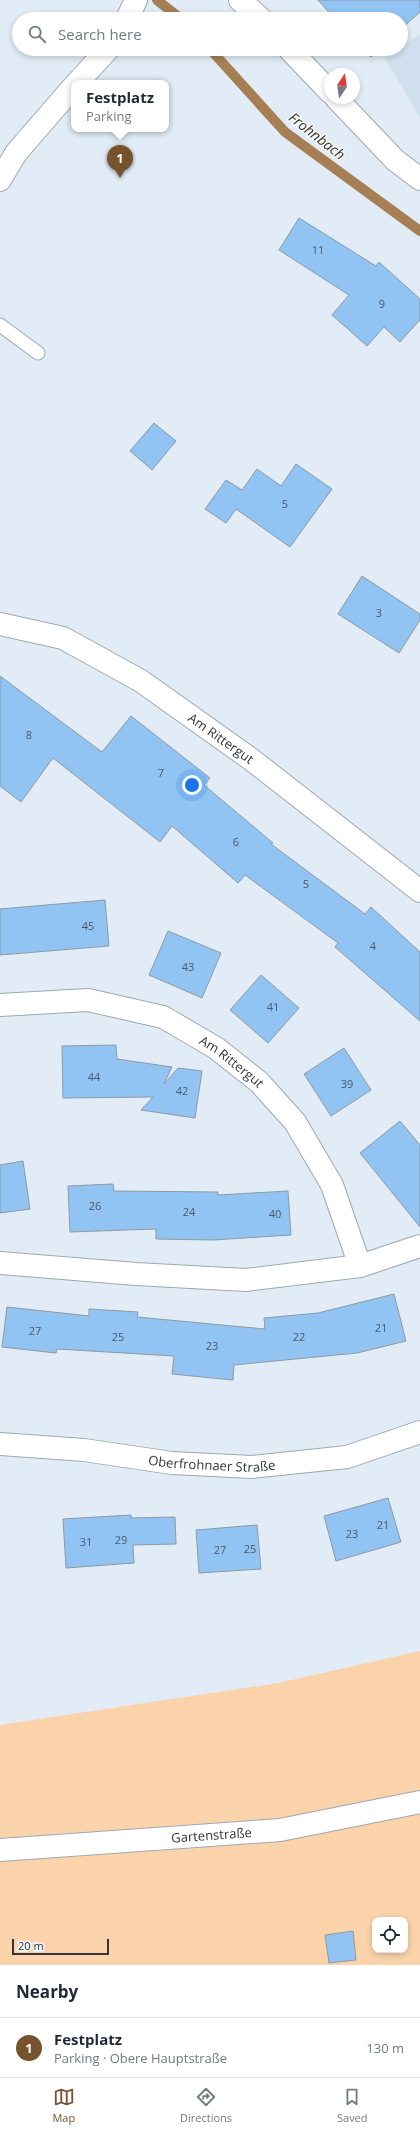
<!DOCTYPE html>
<html lang="en">
<head>
<meta charset="utf-8">
<style>
  :root { --surface:#fff; --page:#f2f2f3; --text:#1f2937; --muted:#747a83; --line:#e0e1e3; --accent:#76532c }
  body { margin:0; font-family:"Open Sans",sans-serif; background:var(--page); color:var(--text) }
  .controls { position:absolute; right:12px; bottom:12px; display:grid; overflow:hidden; border-radius:8px; box-shadow:0 2px 6px #0003 }
  .controls button { width:36px; height:36px; display:grid; place-items:center; padding:0; border:0; border-bottom:1px solid var(--line); background:var(--surface); color:var(--text); font:20px sans-serif }
  .compass { position:absolute; left:324px; top:68px; width:36px; height:36px; border-radius:50%; background:var(--surface); box-shadow:0 2px 6px #0003; rotate:13deg }
  .scale { position:absolute; left:12px; bottom:10px; width:97px; box-sizing:border-box; padding-left:4px; border:2px solid #313539; border-top:0; font-size:11px; line-height:14px; white-space:nowrap; color:#313539; -webkit-text-stroke:3px #f2f9ff; paint-order:stroke }
  .you { position:absolute; left:192px; top:785px; width:14px; height:14px; margin:-10px; border:3px solid #fff; border-radius:50%; background:#1a73e8; box-shadow:0 0 0 6px #1a73e833 }
  .badge { display:grid; place-items:center; width:26px; height:26px; border-radius:50%; background:var(--accent); color:#fff; font-size:13px; font-weight:700 }
  .pin { position:absolute; translate:-50% -33px; filter:drop-shadow(0 1px 2px #0008) }
  .pin::after { content:''; position:absolute; top:21px; width:14px; height:12px; background:inherit; clip-path:polygon(0 0,100% 0,50% 100%) }
  .popup { position:absolute; left:71px; top:80px; width:98px; height:52px; box-sizing:border-box; display:grid; place-content:center; border-radius:8px; background:var(--surface); filter:drop-shadow(0 1px 3px #0005); font-size:13px; white-space:nowrap; color:var(--muted) }
  .popup b { font-size:15px; color:var(--text) }
  .popup::after { content:''; position:absolute; left:50%; top:100%; margin-left:-8px; border:8px solid transparent; border-top-color:var(--surface) }
  .list { margin:0; padding:0; list-style:none }
  h2 { display:flex; justify-content:space-between; align-items:center; height:52px; margin:0; padding:0 16px; font-size:17px }
  h2 small { font-size:13px; font-weight:400; color:var(--muted) }
  .list li { display:grid; grid-template-columns:26px 1fr auto; gap:12px; align-items:center; box-sizing:border-box; height:60px; padding:0 16px; border-top:1px solid var(--line) }
  .list b { display:block; font-size:15px; white-space:nowrap }
  .list p { margin:0; font-size:13px; white-space:nowrap; color:var(--muted) }
  .list em { font-size:13px; font-style:normal; color:var(--muted) }
  .icon { flex:none; width:22px; height:22px; fill:none; stroke:currentColor; stroke-width:2; stroke-linecap:round; stroke-linejoin:round }
  .map { position:relative; flex:none; width:420px; height:1965px; overflow:hidden }
  .search { position:absolute; background:var(--surface); box-shadow:0 2px 6px #0003; left:12px; right:12px; top:12px; height:44px; display:flex; align-items:center; gap:10px; box-sizing:border-box; padding:0 14px; border-radius:22px; color:var(--muted); font-size:15px }
  .sheet { height:112px; background:var(--surface) }
  nav { display:flex; justify-content:space-around; align-items:center; box-sizing:border-box; height:56px; border-top:1px solid var(--line); background:var(--surface); font-size:11px; color:var(--muted) }
  nav a { display:grid; justify-items:center; gap:2px }
  nav .on { color:var(--accent) }
  .map>svg:first-child { display:block }
  .built { fill:#d0e0ef }
  .green { fill:#fad3aa; fill-rule:evenodd }
  .lines { fill:none; stroke-linecap:round; stroke-linejoin:round }
  .stream { stroke:#a77f54; stroke-width:10 }
  .building { fill:#92c4f3; stroke:#8f99a2 }
  .service-casing { stroke:#9ea8b1; stroke-width:15 }
  .minor-casing { stroke:#9ea8b1; stroke-width:24 }
  .tertiary-casing { stroke:#9ea8b1; stroke-width:24 }
  .service { stroke:#fff; stroke-width:13 }
  .minor { stroke:#fff; stroke-width:22 }
  .tertiary { stroke:#fff; stroke-width:22 }
  .labels { text-anchor:middle; stroke-width:3; stroke-linejoin:round; paint-order:stroke }
  .number-label { font-size:11px; fill:#495968 }
  .street-label { font-size:13px; fill:#313539; stroke:#f2f9ff }
  .water-label { font-size:14px; font-style:italic; fill:#483014; stroke:#f2f9ff }
</style>
</head>
<body>
<div class="map">
<svg width="420" height="1965" viewBox="0 0 420 1965">
  <rect width="100%" height="100%" fill="#e1ecf6"/>
  <polygon class="built" points="420,34 420,118 385,58 401,49 401,47"/>
  <path class="green" d="M420,1651v314h-420v-240l278,-42zM375,1920h30v30h-30z"/>
  <g class="lines">
    <g class="stream">
      <polyline points="157,0 181,19"/>
      <polyline points="210,49 285,132 420,231"/>
    </g>
  </g>
  <g class="building">
    <polygon points="318,0 420,0 420,12 401,29 401,19 335,19"/>
    <polygon points="364,49 380,49 371,57"/>
    <polygon points="299,218 376,266 379,262 420,299 420,320 400,342 384,327 367,346 332,315 349,295 279,250"/>
    <polygon points="154,423 176,441 152,470 130,451"/>
    <polygon points="296,464 332,489 290,547 236,509 226,523 205,509 226,480 242,490 257,469 281,486"/>
    <polygon points="362,576 420,614 420,620 399,653 338,614"/>
    <polygon points="0,676 102,752 131,716 210,778 204,785 273,843 271,844 365,914 371,907 420,952 420,1021 335,947 338,943 245,875 238,883 172,826 160,842 53,758 21,802 0,786"/>
    <polygon points="105,900 109,946 0,955 0,909"/>
    <polygon points="168,931 221,953 202,998 149,975"/>
    <polygon points="261,975 299,1008 268,1043 230,1010"/>
    <polygon points="116,1045 117,1059 172,1067 164,1084 178,1068 202,1071 195,1118 141,1110 153,1097 63,1098 62,1046"/>
    <polygon points="344,1048 371,1090 331,1116 304,1074"/>
    <polygon points="400,1121 420,1145 420,1227 360,1153"/>
    <polygon points="23,1161 30,1209 0,1213 0,1165"/>
    <polygon points="113,1184 114,1191 218,1192 218,1195 288,1191 291,1235 213,1240 156,1239 156,1229 70,1232 68,1186"/>
    <polygon points="394,1294 406,1341 357,1353 234,1365 233,1380 172,1374 174,1356 57,1349 56,1353 2,1347 7,1307 89,1316 89,1309 138,1312 137,1317 265,1329 264,1318 318,1313"/>
    <polygon points="388,1498 401,1542 336,1561 324,1516"/>
    <polygon points="131,1515 131,1518 175,1517 176,1544 133,1545 134,1563 66,1568 63,1519"/>
    <polygon points="257,1525 261,1569 199,1573 196,1530"/>
    <polygon points="353,1931 356,1960 329,1963 325,1935"/>
  </g>
  <g class="lines">
    <g class="service-casing">
      <polyline id="service" points="0,325 38,353"/>
    </g>
    <g class="minor-casing">
      <g id="minor">
        <polyline points="127,19 136,0"/>
        <polyline points="77,83 108,49"/>
        <polyline points="0,180 16,153 74,86"/>
        <path id="s1" d="M0,624l63,14 78,43 111,79 168,131"/>
        <path id="s2" d="M0,1005l88,-5 75,17 53,31 43,34 36,40 37,63 28,81"/>
        <polyline points="0,1263 136,1274 246,1280 360,1266 420,1246"/>
        <path id="s3" d="M0,1850l280,-20 140,-28"/>
      </g>
    </g>
    <g class="tertiary-casing">
      <g id="tertiary">
        <polyline points="240,0 261,19"/>
        <polyline points="289,49 330,92"/>
        <polyline points="336,98 395,160 420,179"/>
        <path id="s4" d="M0,1444l84,6 88,13 80,4 95,-10 73,-25"/>
      </g>
    </g>
    <use href="#service" class="service"/>
    <use href="#minor" class="minor"/>
    <use href="#tertiary" class="tertiary"/>
  </g>
  <g class="labels">
    <g class="number-label">
      <text x="318" y="254">11</text>
      <text x="382" y="308">9</text>
      <text x="285" y="508">5</text>
      <text x="379" y="617">3</text>
      <text x="29" y="739">8</text>
      <text x="161" y="777">7</text>
      <text x="236" y="846">6</text>
      <text x="306" y="888">5</text>
      <text x="88" y="930">45</text>
      <text x="373" y="950">4</text>
      <text x="188" y="971">43</text>
      <text x="273" y="1011">41</text>
      <text x="94" y="1081">44</text>
      <text x="347" y="1088">39</text>
      <text x="182" y="1095">42</text>
      <text x="95" y="1210">26</text>
      <text x="189" y="1216">24</text>
      <text x="275" y="1218">40</text>
      <text x="381" y="1332">21</text>
      <text x="35" y="1335">27</text>
      <text x="118" y="1341">25</text>
      <text x="299" y="1341">22</text>
      <text x="212" y="1350">23</text>
      <text x="383" y="1529">21</text>
      <text x="352" y="1538">23</text>
      <text x="121" y="1544">29</text>
      <text x="86" y="1546">31</text>
      <text x="250" y="1553">25</text>
      <text x="220" y="1554">27</text>
    </g>
    <g class="street-label">
      <text dy="5" stroke="none"><textPath href="#s1" startOffset="252">Am Rittergut</textPath></text>
      <text dy="5" stroke="none"><textPath href="#s2" startOffset="247">Am Rittergut</textPath></text>
      <text dy="5" stroke="none"><textPath href="#s4" startOffset="213">Oberfrohnaer Straße</textPath></text>
      <text dy="5" stroke="none"><textPath href="#s3" startOffset="212">Gartenstraße</textPath></text>
    </g>
    <g class="water-label">
      <text transform="translate(317 136) rotate(38)" y="5">Frohnbach</text>
    </g>
  </g>
</svg>
<div class="controls">
<button><svg class="icon" aria-label="locate" viewBox="0 0 24 24"><circle cx="12" cy="12" r="6"/><path d="M12 2v4M12 18v4M2 12h4M18 12h4"/></svg></button>
</div>
<svg class="compass" viewBox="-18 -18 36 36"><path d="M0-13l5 13h-10z" fill="#e53935"/><path d="M0 13l5-13h-10z" fill="#747a83"/></svg>
<div class="scale">20 m</div>
<div class="you"></div>
<div class="pin badge" style="left:120px;top:178px">1</div>
<div class="popup"><b>Festplatz</b>Parking</div>
<div class="search"><svg class="icon" aria-label="search" viewBox="0 0 24 24"><circle cx="10" cy="10" r="6"/><path d="M15 15l6 6"/></svg>Search here</div>
</div>
<section class="sheet">
<h2>Nearby<small></small></h2>
<ul class="list">
<li><span class="badge">1</span><div><b>Festplatz</b><p>Parking · Obere Hauptstraße</p></div><em>130 m</em></li>
</ul>
</section>
<nav>
<a class="on"><svg class="icon" aria-label="map" viewBox="0 0 24 24"><path d="M3 6l6-2 6 2 6-2v14l-6 2-6-2-6 2zM9 4v14M15 6v14"/></svg>Map</a>
<a><svg class="icon" aria-label="directions" viewBox="0 0 24 24"><path d="M12 3l9 9-9 9-9-9zM9 14v-3h6M13 9l2 2-2 2"/></svg>Directions</a>
<a><svg class="icon" aria-label="saved" viewBox="0 0 24 24"><path d="M7 4h10v16l-5-4-5 4z"/></svg>Saved</a>
</nav>
</body>
</html>
